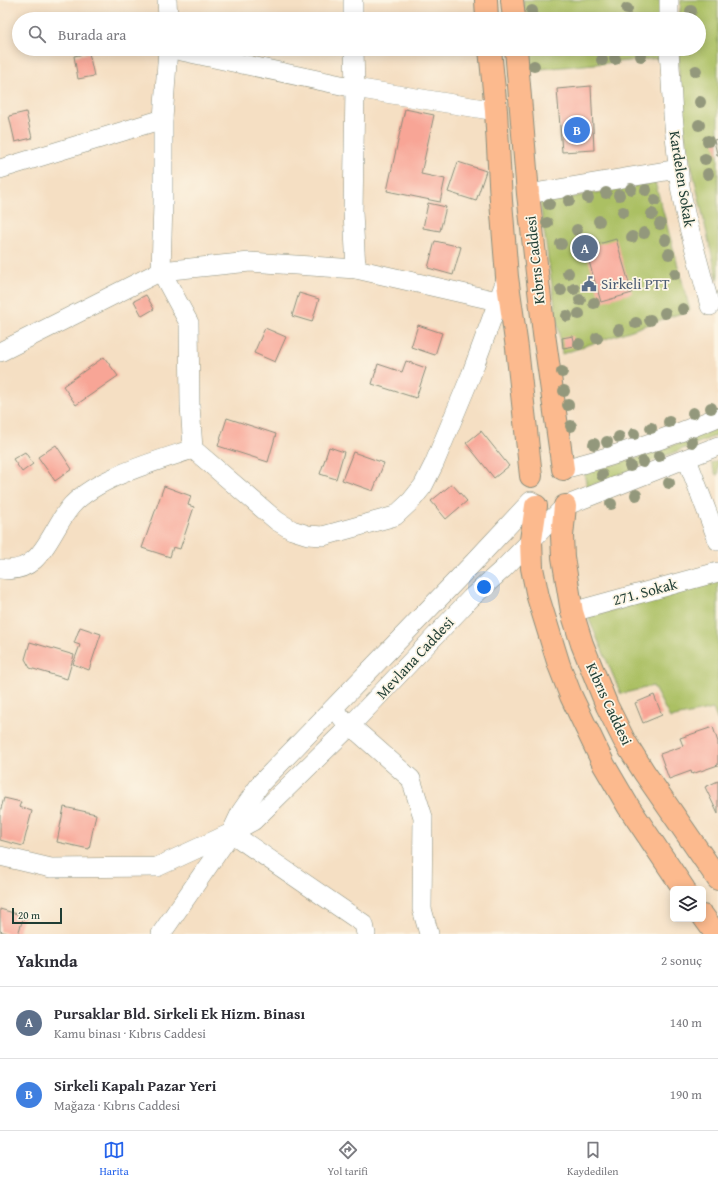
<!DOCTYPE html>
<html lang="tr">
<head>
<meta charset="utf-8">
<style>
  :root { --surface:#fff; --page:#f7f7f7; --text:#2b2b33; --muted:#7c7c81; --line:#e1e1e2; --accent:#2563eb }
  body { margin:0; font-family:"Gentium Book Plus",serif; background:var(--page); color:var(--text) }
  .controls { position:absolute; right:12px; bottom:12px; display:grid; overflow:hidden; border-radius:6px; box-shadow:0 2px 10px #0003 }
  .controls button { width:36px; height:36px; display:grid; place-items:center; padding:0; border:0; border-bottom:1px solid var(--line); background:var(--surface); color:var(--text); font:20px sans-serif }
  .scale { position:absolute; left:12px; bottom:10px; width:50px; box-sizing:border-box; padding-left:4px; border:2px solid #1f3d34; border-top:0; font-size:11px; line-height:14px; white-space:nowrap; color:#1f3d34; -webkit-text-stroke:3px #fcf5e5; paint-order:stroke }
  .you { position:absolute; left:484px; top:587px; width:14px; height:14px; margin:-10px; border:3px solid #fff; border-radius:50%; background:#1a73e8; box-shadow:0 0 0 6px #1a73e833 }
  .badge { display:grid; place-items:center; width:26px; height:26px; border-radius:50%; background:var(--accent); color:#fff; font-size:13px; font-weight:700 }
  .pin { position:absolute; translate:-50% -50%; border:2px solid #fff; box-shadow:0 1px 4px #0006 }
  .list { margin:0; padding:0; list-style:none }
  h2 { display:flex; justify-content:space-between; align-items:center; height:52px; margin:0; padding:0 16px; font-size:17px }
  h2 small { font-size:13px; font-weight:400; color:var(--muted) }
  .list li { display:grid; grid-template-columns:26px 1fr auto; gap:12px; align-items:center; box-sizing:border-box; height:72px; padding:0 16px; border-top:1px solid var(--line) }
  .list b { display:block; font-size:15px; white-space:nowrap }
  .list p { margin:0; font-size:13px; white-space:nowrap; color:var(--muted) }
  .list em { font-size:13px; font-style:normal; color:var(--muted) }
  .icon { flex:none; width:22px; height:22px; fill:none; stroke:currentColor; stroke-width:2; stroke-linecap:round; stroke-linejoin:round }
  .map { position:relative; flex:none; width:718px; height:934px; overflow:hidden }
  .search { position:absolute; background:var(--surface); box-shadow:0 2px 10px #0003; left:12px; right:12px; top:12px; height:44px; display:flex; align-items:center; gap:10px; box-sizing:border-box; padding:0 14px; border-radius:22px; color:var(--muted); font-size:15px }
  .sheet { height:196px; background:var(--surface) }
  nav { display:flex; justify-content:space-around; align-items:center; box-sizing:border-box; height:56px; border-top:1px solid var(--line); background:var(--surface); font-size:11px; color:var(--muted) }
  nav a { display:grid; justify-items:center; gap:2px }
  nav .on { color:var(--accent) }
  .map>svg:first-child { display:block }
  .green { fill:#abc064; stroke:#657e4c }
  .building { fill:#f8a596 }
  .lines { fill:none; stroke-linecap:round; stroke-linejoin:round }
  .minor-casing { stroke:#8a8e7c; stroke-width:20 }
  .major-casing { stroke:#8a8e7c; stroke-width:24 }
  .minor { stroke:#fff; stroke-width:19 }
  .major { stroke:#fcba8e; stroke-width:22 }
  .tree { fill:#93987b }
  .labels { text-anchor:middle; stroke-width:3.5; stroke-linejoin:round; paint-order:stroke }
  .street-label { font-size:15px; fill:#1f3d34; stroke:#fcf5e5 }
  .service-label { font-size:15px; fill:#4e5e75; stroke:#fcf5e5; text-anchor:start }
</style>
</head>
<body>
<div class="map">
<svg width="718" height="934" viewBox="0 0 718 934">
  <rect width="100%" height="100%" fill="#fcf5e5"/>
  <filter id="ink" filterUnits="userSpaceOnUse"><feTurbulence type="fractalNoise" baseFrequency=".025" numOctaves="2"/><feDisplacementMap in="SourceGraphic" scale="8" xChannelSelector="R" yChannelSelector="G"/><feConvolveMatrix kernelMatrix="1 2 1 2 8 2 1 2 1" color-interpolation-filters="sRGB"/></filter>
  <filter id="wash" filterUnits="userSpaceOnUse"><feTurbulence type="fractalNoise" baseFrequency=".012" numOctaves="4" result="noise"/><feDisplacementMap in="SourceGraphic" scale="16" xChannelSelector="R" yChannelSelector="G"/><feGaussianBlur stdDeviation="0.9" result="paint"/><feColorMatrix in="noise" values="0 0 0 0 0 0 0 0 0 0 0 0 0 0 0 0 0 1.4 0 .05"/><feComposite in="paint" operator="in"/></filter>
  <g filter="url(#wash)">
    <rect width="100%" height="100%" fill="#f5dfc3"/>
    <g class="green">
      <polygon points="523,0 660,0 660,19 525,19"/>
      <polygon points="681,0 718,0 718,282 685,137 679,79 679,49 699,49 699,19 679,19"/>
      <polygon points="528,49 660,49 660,58 530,70"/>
      <polygon points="655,182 690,310 562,354 540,203"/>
      <polygon points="718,428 718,435 587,487 584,473 647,455"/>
      <polygon points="718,460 718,474 716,475 711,463"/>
      <polygon points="718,580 718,721 713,709 670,718 653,686 621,694 588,617"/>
    </g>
    <g id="blocks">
      <g class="building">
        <polygon points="89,53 94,76 78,79 74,56"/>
        <polygon points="591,86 594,150 562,152 557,89"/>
        <polygon points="405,109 434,115 421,174 445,179 440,202 387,191"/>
        <polygon points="26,112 32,138 15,142 9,116"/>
        <polygon points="718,139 718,155 717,155 714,140"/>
        <polygon points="458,162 486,171 476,201 448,192"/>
        <polygon points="428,203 446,207 440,231 423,228"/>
        <polygon points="616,239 632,293 601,302 585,248"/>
        <polygon points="435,241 461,247 453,275 428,268"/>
        <polygon points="299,293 319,299 312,322 292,316"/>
        <polygon points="146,295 154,309 142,316 134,301"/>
        <polygon points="418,325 442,333 435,355 411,347"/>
        <polygon points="265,328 286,337 275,362 254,353"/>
        <polygon points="573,336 575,346 563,348 562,338"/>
        <polygon points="104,357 118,376 76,405 63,386"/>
        <polygon points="406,361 426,368 416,398 372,384 378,364 402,372"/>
        <polygon points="227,418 276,434 268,462 218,446"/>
        <polygon points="481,431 509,466 494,478 466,443"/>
        <polygon points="56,445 72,469 55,481 38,457"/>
        <polygon points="329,447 344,452 336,479 320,474"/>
        <polygon points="25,452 33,464 22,472 13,459"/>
        <polygon points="353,452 384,463 373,491 342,480"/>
        <polygon points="452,484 467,501 446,519 431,501"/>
        <polygon points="164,486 191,496 188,505 194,507 180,549 173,547 170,557 142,548"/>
        <polygon points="80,627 101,634 89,670 73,664 80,645 74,643"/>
        <polygon points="30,642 74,655 67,679 30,668 25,659"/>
        <polygon points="654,695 662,715 643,723 635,703"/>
        <polygon points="713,727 718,742 718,765 692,774 691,771 669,779 660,754 683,746 680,738"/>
        <polygon points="718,781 718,814 705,787"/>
        <polygon points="4,798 21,802 19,807 32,811 23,846 0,840 0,812"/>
        <polygon points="64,807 96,814 89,849 57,842"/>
        <polygon points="0,909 24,916 18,934 9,934 0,931"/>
      </g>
    </g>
  </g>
  <g filter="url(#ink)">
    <use href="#blocks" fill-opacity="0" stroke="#8a8e7c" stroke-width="1"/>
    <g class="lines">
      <g class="minor-casing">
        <g id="minor">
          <polyline points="167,0 168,19"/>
          <polyline points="353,0 353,19"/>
          <polyline points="669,0 669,19"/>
          <polyline points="168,49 163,119 163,203 161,271 189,323 190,405 193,449 277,521 292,530 308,535 323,536 395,516 411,501 423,486 434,464 471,375 507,277"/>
          <polyline points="172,49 355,88 496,111"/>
          <polyline points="354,49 355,88 353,212 356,269"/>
          <polyline points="669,49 673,115 680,186 685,213 710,306"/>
          <polyline points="0,169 163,119"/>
          <polyline points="528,194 678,169"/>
          <polyline points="0,352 161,271 250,262 356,269 497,301"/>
          <polyline points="687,459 718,541"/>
          <path d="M563,469c53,-13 105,-31 155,-52"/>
          <path d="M0,569c43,7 50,-40 72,-64 26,-28 85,-44 121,-56"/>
          <polyline points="572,612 718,572"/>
          <polyline points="342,718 411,779 423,817 422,909 429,934"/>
          <polyline points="231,833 364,924 366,934"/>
          <polyline points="0,856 51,868 157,867 231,833 253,821 351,725 471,598 503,569 565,506 718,446"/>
          <polyline points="161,934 231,833 241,812 261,783 475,561 531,501"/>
        </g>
      </g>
      <g class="major-casing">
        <g id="major">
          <polyline points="486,0 487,19"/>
          <polyline points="512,0 514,19"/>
          <polyline points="490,49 496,111 501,201 507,277 517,348 531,476"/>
          <polyline points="516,49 528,194 544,334 563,469"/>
          <polyline points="536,506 531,540 532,568 538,597 559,665 571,696 604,765 628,806 684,889"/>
          <polyline points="565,506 562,536 563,557 572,612 582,644 607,706 624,740 644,772 718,879"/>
          <polyline points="703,916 716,934"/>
        </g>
      </g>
      <use href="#minor" class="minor"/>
      <use href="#major" class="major"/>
    </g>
    <g class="tree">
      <circle cx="627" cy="9" r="6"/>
      <circle cx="532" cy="11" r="6"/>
      <circle cx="691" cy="11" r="6"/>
      <circle cx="641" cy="56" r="6"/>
      <circle cx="615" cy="59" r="6"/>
      <circle cx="602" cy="60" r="6"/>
      <circle cx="534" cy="66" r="6"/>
      <circle cx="696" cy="71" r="6"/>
      <circle cx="700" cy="102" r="6"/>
      <circle cx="699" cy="125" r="6"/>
      <circle cx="708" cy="141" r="6"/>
      <circle cx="705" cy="159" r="6"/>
      <circle cx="708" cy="174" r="6"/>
      <circle cx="631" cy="189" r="6"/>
      <circle cx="646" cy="190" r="6"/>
      <circle cx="606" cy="193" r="6"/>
      <circle cx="619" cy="195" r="6"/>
      <circle cx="588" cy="198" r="6"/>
      <circle cx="655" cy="200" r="6"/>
      <circle cx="569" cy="201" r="6"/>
      <circle cx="549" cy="204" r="6"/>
      <circle cx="623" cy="212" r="6"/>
      <circle cx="652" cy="214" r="6"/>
      <circle cx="599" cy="221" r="6"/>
      <circle cx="547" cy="223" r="6"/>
      <circle cx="660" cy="224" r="6"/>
      <circle cx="577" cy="230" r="6"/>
      <circle cx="644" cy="233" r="6"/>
      <circle cx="632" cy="237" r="6"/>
      <circle cx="665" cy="240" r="6"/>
      <circle cx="561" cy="244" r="6"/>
      <circle cx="580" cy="247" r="6"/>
      <circle cx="669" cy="254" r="6"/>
      <circle cx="568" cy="273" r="6"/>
      <circle cx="675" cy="274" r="6"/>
      <circle cx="574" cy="289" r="6"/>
      <circle cx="561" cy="290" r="6"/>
      <circle cx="580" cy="300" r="6"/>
      <circle cx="594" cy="303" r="6"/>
      <circle cx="683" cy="309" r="6"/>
      <circle cx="665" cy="313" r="6"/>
      <circle cx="579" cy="314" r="6"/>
      <circle cx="567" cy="316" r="6"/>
      <circle cx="650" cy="320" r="6"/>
      <circle cx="636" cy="323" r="6"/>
      <circle cx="619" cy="330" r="6"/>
      <circle cx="597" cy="338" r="6"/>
      <circle cx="579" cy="344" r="6"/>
      <circle cx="562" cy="372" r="6"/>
      <circle cx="564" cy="391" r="6"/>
      <circle cx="568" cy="405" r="6"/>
      <circle cx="711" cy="408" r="6"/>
      <circle cx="693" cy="413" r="6"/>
      <circle cx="669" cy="422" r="6"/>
      <circle cx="571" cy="426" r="6"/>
      <circle cx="651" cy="428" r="6"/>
      <circle cx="634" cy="434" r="6"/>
      <circle cx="619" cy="437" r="6"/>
      <circle cx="607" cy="442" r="6"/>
      <circle cx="692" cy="442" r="6"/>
      <circle cx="594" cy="444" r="6"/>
      <circle cx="659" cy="456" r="6"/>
      <circle cx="643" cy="462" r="6"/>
      <circle cx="630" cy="466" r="6"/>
      <circle cx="602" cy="475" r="6"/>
      <circle cx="669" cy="483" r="6"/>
      <circle cx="636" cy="495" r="6"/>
      <circle cx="611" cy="504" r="6"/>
    </g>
  </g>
  <defs>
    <g id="civic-bare" transform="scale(1.2)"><path d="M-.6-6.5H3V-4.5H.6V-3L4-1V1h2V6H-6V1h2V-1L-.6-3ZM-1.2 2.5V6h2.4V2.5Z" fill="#5c6f8a" stroke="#fcf5e5" stroke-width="2.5" paint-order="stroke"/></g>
  </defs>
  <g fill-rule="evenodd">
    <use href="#civic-bare" x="589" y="284"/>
  </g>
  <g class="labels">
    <g class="street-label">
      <text transform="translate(682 179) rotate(81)" y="5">Kardelen Sokak</text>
      <text transform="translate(535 260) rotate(-96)" y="5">Kıbrıs Caddesi</text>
      <text transform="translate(645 592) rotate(-15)" y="5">271. Sokak</text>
      <text transform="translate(415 658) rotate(-47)" y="5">Mevlana Caddesi</text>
      <text transform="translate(609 704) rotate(65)" y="5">Kıbrıs Caddesi</text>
    </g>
    <g class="service-label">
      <text x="601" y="289">Sirkeli PTT</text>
    </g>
  </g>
</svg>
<div class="controls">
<button><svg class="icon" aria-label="layers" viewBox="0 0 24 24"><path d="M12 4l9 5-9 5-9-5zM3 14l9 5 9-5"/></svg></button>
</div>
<div class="scale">20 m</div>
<div class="you"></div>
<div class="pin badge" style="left:585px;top:248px;background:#5c6f8a">A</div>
<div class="pin badge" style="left:577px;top:130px;background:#3f7fe0">B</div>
<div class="search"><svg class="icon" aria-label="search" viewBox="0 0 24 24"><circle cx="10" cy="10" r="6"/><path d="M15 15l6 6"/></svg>Burada ara</div>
</div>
<section class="sheet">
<h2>Yakında<small>2 sonuç</small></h2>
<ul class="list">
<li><span class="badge" style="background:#5c6f8a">A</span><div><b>Pursaklar Bld. Sirkeli Ek Hizm. Binası</b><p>Kamu binası · Kıbrıs Caddesi</p></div><em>140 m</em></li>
<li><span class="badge" style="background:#3f7fe0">B</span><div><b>Sirkeli Kapalı Pazar Yeri</b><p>Mağaza · Kıbrıs Caddesi</p></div><em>190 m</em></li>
</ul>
</section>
<nav>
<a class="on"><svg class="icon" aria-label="map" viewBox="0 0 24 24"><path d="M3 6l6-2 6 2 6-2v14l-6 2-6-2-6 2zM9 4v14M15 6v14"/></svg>Harita</a>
<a><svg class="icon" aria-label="directions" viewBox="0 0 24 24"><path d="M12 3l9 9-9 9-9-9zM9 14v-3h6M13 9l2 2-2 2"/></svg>Yol tarifi</a>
<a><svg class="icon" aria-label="saved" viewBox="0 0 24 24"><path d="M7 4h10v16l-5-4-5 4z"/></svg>Kaydedilen</a>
</nav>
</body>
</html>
